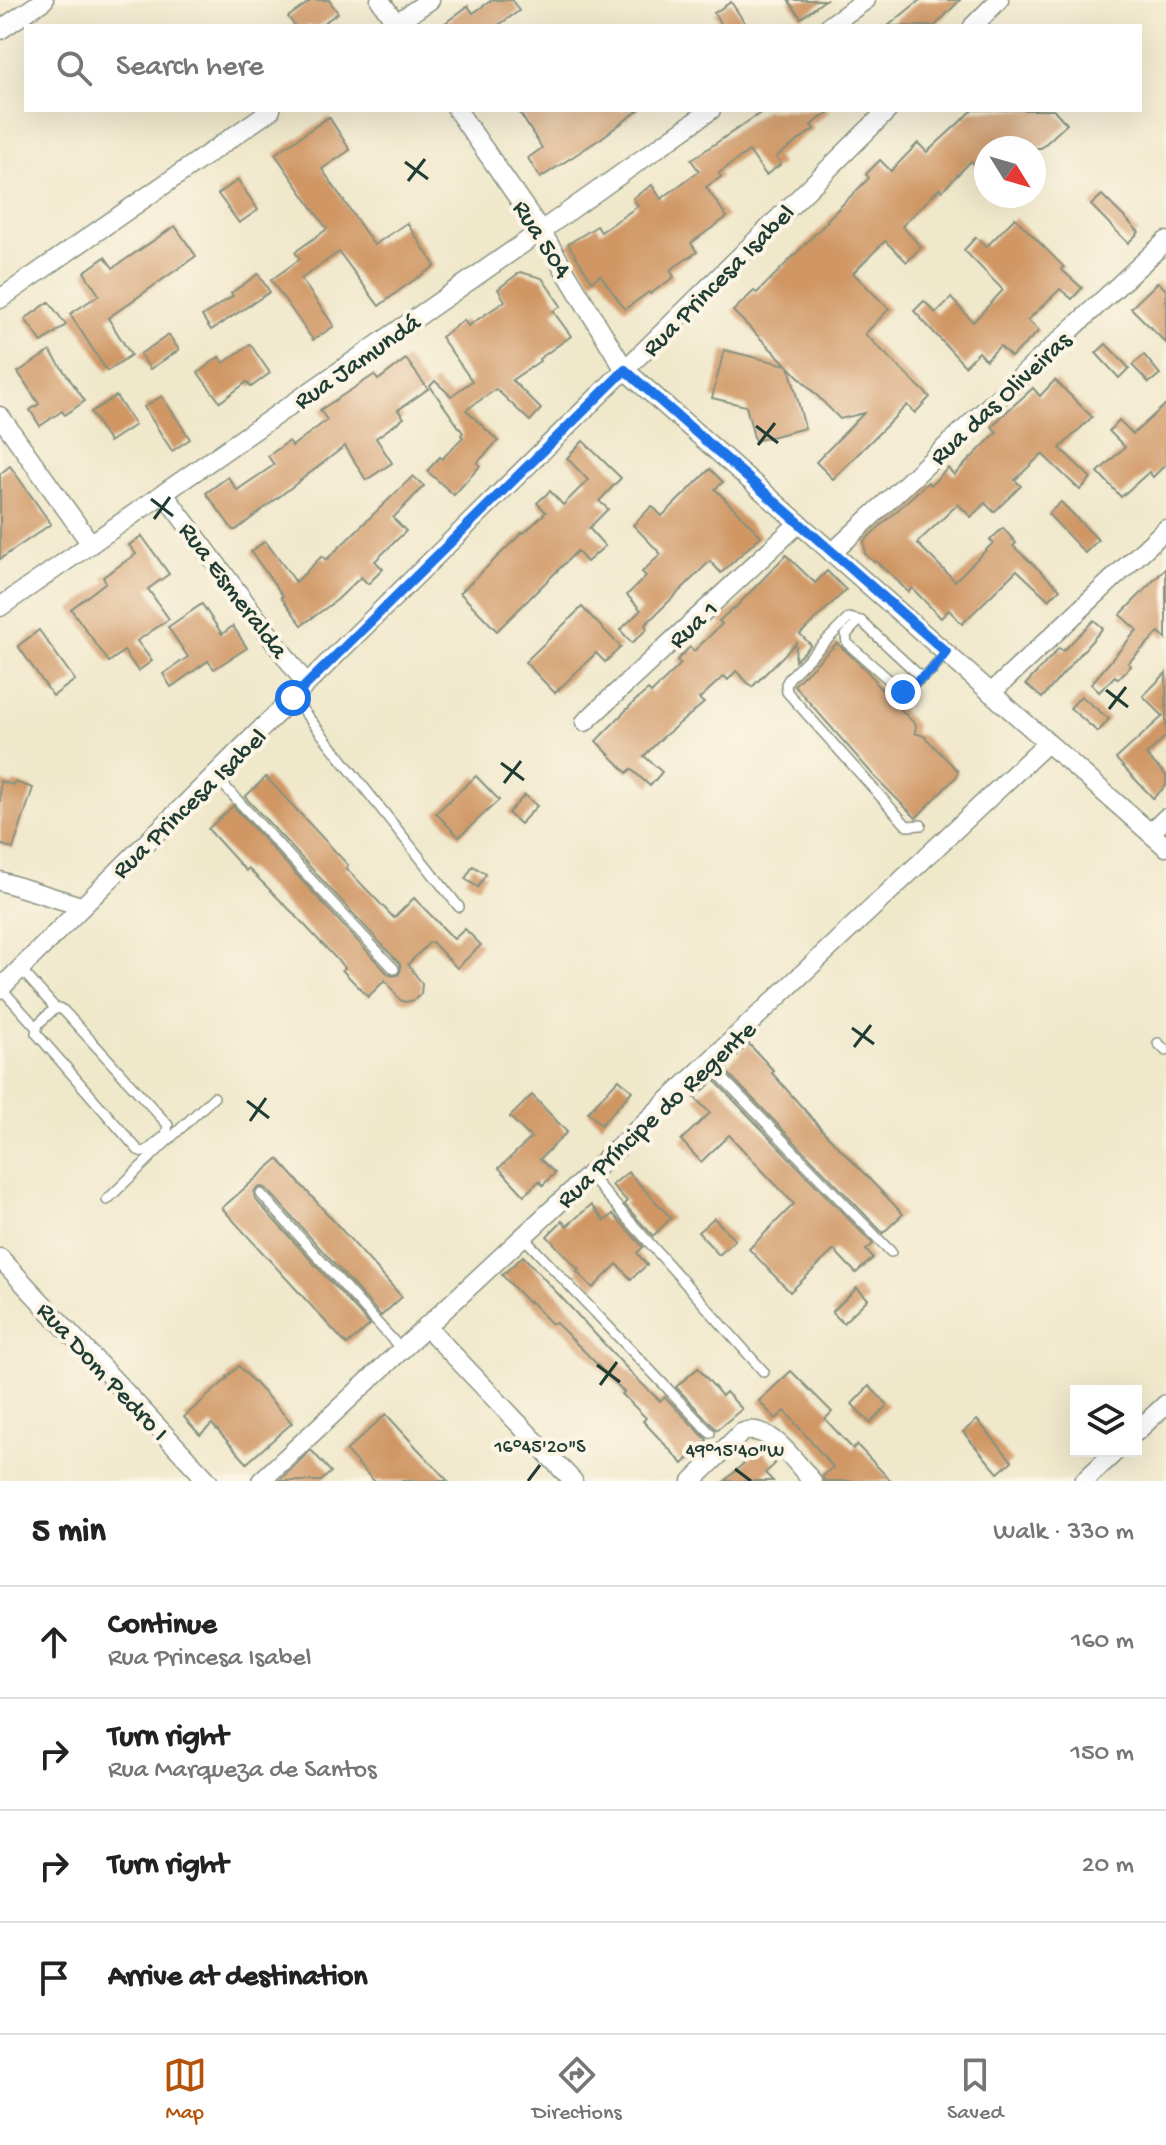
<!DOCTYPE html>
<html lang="en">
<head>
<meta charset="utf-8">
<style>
  :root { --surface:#fff; --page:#f6f6f6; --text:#222; --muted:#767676; --line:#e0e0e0; --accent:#b45309 }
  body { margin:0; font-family:"Gochi Hand",sans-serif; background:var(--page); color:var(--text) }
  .controls { position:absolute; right:24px; bottom:24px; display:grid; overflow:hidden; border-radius:0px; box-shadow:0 8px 32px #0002 }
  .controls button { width:72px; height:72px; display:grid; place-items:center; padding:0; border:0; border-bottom:2px solid var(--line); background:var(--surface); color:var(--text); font:40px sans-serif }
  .compass { position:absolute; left:974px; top:136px; width:72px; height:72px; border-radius:50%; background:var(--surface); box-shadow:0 8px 32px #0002; rotate:127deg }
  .stop { position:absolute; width:24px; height:24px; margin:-18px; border:6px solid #1a73e8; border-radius:50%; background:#fff }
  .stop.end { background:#1a73e8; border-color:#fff; box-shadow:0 2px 8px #0008 }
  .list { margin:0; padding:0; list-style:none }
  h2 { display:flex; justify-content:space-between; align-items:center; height:104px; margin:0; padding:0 32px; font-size:34px }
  h2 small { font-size:26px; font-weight:400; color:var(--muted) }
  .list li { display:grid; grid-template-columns:52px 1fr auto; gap:24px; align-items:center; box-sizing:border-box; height:112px; padding:0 32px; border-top:2px solid var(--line) }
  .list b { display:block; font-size:30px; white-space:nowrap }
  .list p { margin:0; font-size:26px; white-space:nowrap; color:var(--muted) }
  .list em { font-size:26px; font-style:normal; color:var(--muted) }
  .icon { flex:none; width:44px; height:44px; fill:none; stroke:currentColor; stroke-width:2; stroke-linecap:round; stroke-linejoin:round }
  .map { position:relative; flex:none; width:1166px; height:1481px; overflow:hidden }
  .search { position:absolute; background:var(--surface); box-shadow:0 8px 32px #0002; left:24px; right:24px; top:24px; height:88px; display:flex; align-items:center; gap:20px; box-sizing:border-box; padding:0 28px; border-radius:0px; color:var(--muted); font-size:30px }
  .sheet { height:552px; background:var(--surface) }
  nav { display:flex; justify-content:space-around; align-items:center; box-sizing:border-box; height:112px; border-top:2px solid var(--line); background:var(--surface); font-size:22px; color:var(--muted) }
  nav a { display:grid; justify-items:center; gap:4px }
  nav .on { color:var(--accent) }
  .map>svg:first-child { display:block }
  .building { fill:#d09765 }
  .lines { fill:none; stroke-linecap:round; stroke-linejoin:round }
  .service-casing { stroke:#889280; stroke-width:12 }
  .minor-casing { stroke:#889280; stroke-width:21 }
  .service { stroke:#fff; stroke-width:9 }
  .minor { stroke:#fff; stroke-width:18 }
  .route { stroke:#1a73e8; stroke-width:10 }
  .ticks { fill:none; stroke:#1f3d34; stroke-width:3 }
  .labels { text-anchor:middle; stroke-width:8; stroke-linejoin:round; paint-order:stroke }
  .street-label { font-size:26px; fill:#1f3d34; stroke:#fcf5e5 }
  .ticks-label { font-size:20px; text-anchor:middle; fill:#1f3d34; stroke:#fcf5e5; stroke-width:8; stroke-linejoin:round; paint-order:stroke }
</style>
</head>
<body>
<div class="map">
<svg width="1166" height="1481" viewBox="0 0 1166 1481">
  <rect width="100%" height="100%" fill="#fcf5e5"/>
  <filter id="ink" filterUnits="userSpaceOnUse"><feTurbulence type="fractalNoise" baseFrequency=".0125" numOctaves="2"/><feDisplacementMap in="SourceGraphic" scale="16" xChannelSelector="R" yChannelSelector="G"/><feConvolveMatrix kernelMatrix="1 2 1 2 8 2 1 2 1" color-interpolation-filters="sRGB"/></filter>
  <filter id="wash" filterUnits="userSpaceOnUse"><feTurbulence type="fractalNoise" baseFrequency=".006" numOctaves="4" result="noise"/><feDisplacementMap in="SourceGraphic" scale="32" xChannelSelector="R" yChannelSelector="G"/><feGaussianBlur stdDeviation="1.8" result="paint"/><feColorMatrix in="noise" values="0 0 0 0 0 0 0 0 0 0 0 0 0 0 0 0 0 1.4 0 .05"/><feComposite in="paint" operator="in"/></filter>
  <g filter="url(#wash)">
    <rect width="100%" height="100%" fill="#f0e8cb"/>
    <g id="blocks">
      <g class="building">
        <polygon points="312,0 329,0 338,13 319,26 295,26 288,17"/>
        <polygon points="492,0 512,0 519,11 497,26 441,26 468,6 473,13"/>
        <polygon points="788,0 825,0 801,18"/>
        <polygon points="920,0 960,0 935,26 888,26"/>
        <polygon points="731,2 747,26 722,26 714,13"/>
        <polygon points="518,110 639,110 600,139 540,178 528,158 542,148"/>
        <polygon points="765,110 832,110 811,125 814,129 776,157 781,164 766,175 749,151 719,173 721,177 706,187 727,217 691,243 697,252 670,270 674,277 650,294 649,292 625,309 600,275 592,281 568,244 597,226 601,232 638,206 633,198 652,185 661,199 699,171 691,160"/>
        <polygon points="973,110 1054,110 1067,124 1041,148 986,148 986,176 971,161 942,191 940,188 902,226 921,247 907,262 885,241 853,273 889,309 865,334 930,397 915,413 907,405 833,479 816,462 864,413 840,419 789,367 805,428 755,441 746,406 712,398 724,350 787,365 733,311 754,291 757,293 828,221 827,220 869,178 866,174 880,160 891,171 918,143 927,152"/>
        <polygon points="329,117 350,150 322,169 374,245 407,223 435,266 401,289 379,306 339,252 301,279 334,326 313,340 271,280 300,259 295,252 327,229 275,154"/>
        <polygon points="238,180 258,210 239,223 218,194"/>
        <polygon points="1102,195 1139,232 1128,243 1091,205"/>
        <polygon points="1015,218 1064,267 1061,269 1082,288 1072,299 1060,289 1028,320 1039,331 1011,357 1000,346 986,360 979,352 965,366 914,311 924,301 936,313 951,298 973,322 1003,290 964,250 976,237 986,247"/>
        <polygon points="175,226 196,256 108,318 131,355 107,371 70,314 99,295 84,272 105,257 113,268"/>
        <polygon points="520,272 542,278 561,306 553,311 571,336 539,359 540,361 512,380 541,409 530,421 496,389 466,410 498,441 477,463 480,466 454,495 427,471 440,457 442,459 463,437 461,435 463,433 430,386 435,381 451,396 472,381 441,337 464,320 468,326 505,301 498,289"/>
        <polygon points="258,274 270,292 211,330 202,316 233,296 231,293"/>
        <polygon points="1158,282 1166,290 1166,343 1131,308"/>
        <polygon points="49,302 66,325 42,342 25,319"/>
        <polygon points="169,335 179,350 150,369 140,354"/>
        <polygon points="250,344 270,373 251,387 247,382 220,402 198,373 219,357 224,363"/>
        <polygon points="1106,344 1129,368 1119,378 1096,353"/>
        <polygon points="50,351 85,401 65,415 62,411 40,426 30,410 39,404 18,372"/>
        <polygon points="1144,355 1160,374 1149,383 1132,365"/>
        <polygon points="406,359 428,389 398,410 404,418 376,438 392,463 366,480 345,446 236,530 233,530 206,493 228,477 237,490 274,465 268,456 289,441 292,446 327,420 320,410 374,375 378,380"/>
        <polygon points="1055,380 1092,417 1060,448 1091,478 1080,490 1042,454 1015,480 1021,486 994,512 985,503 971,517 958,504 917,543 955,581 993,543 990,540 1003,528 1016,543 1013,546 1060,589 1049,600 1017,570 962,624 949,610 941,618 912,588 908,592 888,571 887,572 876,561 874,562 865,554 864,541 928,482 931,485 948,468 954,475 997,432 992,427 1004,414 1033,388 1040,396"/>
        <polygon points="116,396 135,425 109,442 91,412"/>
        <polygon points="162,396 190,439 172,451 144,407"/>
        <polygon points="1166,404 1166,464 1153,477 1149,472 1121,497 1098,472 1125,447 1109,431 1119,420 1133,434"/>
        <polygon points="583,441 621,478 599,501 608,509 589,528 605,546 587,562 577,551 497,631 460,593 523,532 524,533 546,512 537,503 550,491 563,505 588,480 567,458"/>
        <polygon points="10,466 51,524 0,559 0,474"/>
        <polygon points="710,469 723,482 715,489 761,536 721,573 710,561 645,625 647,629 632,643 620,630 641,610 627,595 646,576 642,572 661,554 633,525 652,506 662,516"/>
        <polygon points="413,476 424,486 393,518 406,531 375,561 383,569 368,584 361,577 337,600 302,625 281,597 283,596 251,552 265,541 296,582 322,556 326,560"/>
        <polygon points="1061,502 1098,540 1085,553 1048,514"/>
        <polygon points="142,536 169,574 148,589 169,619 137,641 152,661 138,671 124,651 109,662 71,609 106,582 103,577 136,554 129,545"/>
        <polygon points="786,555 815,583 827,571 846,590 800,634 811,645 795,661 796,643 752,687 736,671 728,680 724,676 699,699 704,703 662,738 644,756 662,772 650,786 631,769 627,773 596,741 635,701 648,690 651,693 681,664 677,660 690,647 694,651 722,624 719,621 733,608 734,609"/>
        <polygon points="1166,568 1166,639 1159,632 1128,663 1131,666 1118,679 1115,676 1099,692 1091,684 1137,630 1120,615"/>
        <polygon points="202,604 222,634 233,626 247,648 214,669 208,661 171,687 163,674 188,657 168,627"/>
        <polygon points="582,607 621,647 605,662 596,653 555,693 525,662"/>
        <polygon points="1094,620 1103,628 1042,698 1026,684 1059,648 1063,651"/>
        <polygon points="39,630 75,680 53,696 18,646"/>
        <polygon points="837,643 865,669 876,681 875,683 916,725 915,733 924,736 958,771 956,777 916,818 875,777 794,685"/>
        <polygon points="1166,673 1166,736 1146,755 1166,775 1166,786 1153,798 1116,759 1163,716 1143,696"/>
        <polygon points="1081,696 1109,719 1098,732 1070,708"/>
        <polygon points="476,776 499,800 459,837 436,813"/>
        <polygon points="266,777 348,865 346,868 394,918 414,898 454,939 465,929 481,945 457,968 432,942 429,943 408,964 422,984 421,994 414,1000 405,1002 400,1000 385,980 368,997 342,970 345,968 295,915 248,868 246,871 208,829 233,806 388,974 393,976 398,975 401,970 400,964 245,797"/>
        <polygon points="0,781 13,785 14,782 33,788 13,849 0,844"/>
        <polygon points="525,795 537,806 520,824 508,813"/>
        <polygon points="473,866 486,874 478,887 465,879"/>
        <polygon points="749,1044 774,1071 772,1073 824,1132 903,1214 883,1233 725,1070 730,1066 728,1064"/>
        <polygon points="619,1079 632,1091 601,1125 588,1112"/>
        <polygon points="714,1080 873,1244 866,1250 873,1258 856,1273 834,1250 790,1292 749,1249 794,1204 729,1135 701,1162 681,1140 710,1113 695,1098"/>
        <polygon points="532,1095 567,1132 540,1159 555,1173 543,1185 539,1181 524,1195 499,1168 531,1138 510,1117"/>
        <polygon points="278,1159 402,1297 381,1316 267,1189 263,1187 257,1188 254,1192 255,1199 370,1325 347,1345 222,1208"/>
        <polygon points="628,1172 671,1218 653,1236 624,1204 627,1201 612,1185"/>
        <polygon points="591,1205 605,1221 613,1214 643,1247 637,1253 647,1265 631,1279 617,1264 593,1288 577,1272 579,1270 547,1236 562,1221 567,1226"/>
        <polygon points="714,1218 735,1240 719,1255 698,1232"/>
        <polygon points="523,1256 634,1376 660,1401 665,1397 707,1440 683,1464 643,1421 646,1418 622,1394 624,1392 584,1351 555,1322 552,1324 530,1301 529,1303 502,1275"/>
        <polygon points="857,1288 868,1299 843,1323 832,1312"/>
        <polygon points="239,1366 292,1423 247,1463 212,1424 200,1435 184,1417 228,1378 227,1377"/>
        <polygon points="698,1368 722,1396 726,1392 742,1409 717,1430 676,1387"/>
        <polygon points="791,1371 832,1412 825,1419 853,1449 857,1445 891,1481 824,1481 823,1476 833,1467 785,1411 776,1419 759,1401"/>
        <polygon points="869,1386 888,1405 870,1423 852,1404"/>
        <polygon points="386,1414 417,1448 448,1481 374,1481 346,1451"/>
        <polygon points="977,1420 1012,1461 998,1473 963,1432"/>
        <polygon points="760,1448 775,1464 765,1473 773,1481 725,1481"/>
        <polygon points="311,1450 331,1472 321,1481 279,1481"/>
      </g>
    </g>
  </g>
  <g filter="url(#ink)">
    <use href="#blocks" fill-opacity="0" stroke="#889280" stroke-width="2"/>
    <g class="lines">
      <g class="service-casing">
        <g id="service">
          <polyline points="861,621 849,618 790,677 786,684 787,692 907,826 921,825"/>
          <polyline points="921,677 861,621 858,622 846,635 847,643 903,692 932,670 946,652"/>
          <polyline points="293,698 459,907"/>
          <polyline points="215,776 394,969"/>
          <polyline points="20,968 56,1009"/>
          <polyline points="1,988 36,1027"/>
          <polygon points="59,1008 64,1011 168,1125 166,1135 148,1150 143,1152 138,1150 36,1033 38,1024 53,1010"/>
          <polyline points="1158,1043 1166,1051"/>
          <polyline points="708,1063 891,1252"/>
          <polyline points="157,1142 161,1147 214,1097"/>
          <polyline points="589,1175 764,1372"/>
          <polyline points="261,1194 401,1349"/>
          <polyline points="107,1200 161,1147"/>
          <polyline points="523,1237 710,1433"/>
        </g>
      </g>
      <g class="minor-casing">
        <g id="minor">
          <polyline points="380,0 398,26"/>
          <polyline points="392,26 430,0"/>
          <polyline points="829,26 866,0"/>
          <polyline points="973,26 999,0"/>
          <polyline points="0,30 44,0"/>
          <polyline points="457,110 541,231 625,370 1166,847"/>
          <polyline points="0,299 271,110"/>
          <polyline points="0,416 91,544"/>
          <polyline points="164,494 306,684"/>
          <polyline points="832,553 1166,241"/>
          <polyline points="0,607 541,231 711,110"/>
          <polyline points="991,693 1166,529"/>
          <polyline points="585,722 799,523"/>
          <polyline points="1150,833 1166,818"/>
          <polyline points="0,881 81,906"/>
          <path d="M0,989c294,-295 592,-586 888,-879"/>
          <polyline points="0,1258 208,1481"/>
          <polyline points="426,1326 573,1481"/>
          <polyline points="1136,1432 1166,1404"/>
          <polyline points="261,1481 589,1175 1047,743"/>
          <path d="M692,1481l49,-48c27,-13 55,30 71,48"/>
          <polyline points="1084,1481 1116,1451"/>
        </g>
      </g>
      <use href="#service" class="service"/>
      <use href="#minor" class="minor"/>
    </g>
  </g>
  <g class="lines" filter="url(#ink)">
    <polyline class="route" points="293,698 625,370 946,652 932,670 903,692"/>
  </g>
  <path class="ticks" d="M405,162l23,17M408,181l17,-22M756,426l22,17M758,445l17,-22M151,499l22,17M154,519l16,-22M1106,690l22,17M1109,709l17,-22M501,763l23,17M504,783l17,-22M852,1028l22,16M854,1047l17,-22M247,1101l22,17M250,1121l16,-23M597,1365l23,17M600,1385l17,-23M735,1469l16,12M528,1481l12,-16"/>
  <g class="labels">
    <g class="street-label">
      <text transform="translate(544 238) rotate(57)" y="9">Rua 504</text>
      <text transform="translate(717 279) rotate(-45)" y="9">Rua Princesa Isabel</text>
      <text transform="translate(356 360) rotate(-35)" y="9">Rua Jamundá</text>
      <text transform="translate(999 397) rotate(-43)" y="9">Rua das Oliveiras</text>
      <text transform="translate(235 589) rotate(53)" y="9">Rua Esmeralda</text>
      <text transform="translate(692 623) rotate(-43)" y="9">Rua 1</text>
      <text transform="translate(188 802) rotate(-44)" y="9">Rua Princesa Isabel</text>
      <text transform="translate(655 1113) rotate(-43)" y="9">Rua Príncipe do Regente</text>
      <text transform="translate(104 1370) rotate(47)" y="9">Rua Dom Pedro I</text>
    </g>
  </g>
  <g class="ticks-label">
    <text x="540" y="1452">16°45'20"S</text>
    <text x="735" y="1456">49°15'40"W</text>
  </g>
</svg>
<div class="controls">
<button><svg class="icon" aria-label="layers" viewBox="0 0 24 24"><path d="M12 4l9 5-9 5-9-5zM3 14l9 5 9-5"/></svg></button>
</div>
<svg class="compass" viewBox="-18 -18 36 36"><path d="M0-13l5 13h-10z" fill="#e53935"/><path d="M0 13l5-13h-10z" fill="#767676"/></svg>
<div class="stop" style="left:293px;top:698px"></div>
<div class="stop end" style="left:903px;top:692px"></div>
<div class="search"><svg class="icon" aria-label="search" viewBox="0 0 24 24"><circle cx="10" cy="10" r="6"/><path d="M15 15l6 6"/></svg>Search here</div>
</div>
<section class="sheet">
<h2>5 min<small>Walk · 330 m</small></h2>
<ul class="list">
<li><svg class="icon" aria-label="ahead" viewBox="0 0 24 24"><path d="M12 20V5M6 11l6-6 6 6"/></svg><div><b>Continue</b><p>Rua Princesa Isabel</p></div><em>160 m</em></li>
<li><svg class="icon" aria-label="right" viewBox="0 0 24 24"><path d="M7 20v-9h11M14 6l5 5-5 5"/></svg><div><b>Turn right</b><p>Rua Marqueza de Santos</p></div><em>150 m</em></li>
<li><svg class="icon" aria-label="right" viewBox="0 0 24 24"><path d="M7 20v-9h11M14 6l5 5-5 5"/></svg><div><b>Turn right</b></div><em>20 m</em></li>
<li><svg class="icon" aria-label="arrive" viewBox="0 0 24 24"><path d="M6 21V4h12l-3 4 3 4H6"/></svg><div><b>Arrive at destination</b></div></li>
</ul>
</section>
<nav>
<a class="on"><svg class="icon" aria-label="map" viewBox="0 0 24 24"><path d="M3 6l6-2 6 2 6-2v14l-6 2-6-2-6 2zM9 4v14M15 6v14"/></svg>Map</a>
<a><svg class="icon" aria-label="directions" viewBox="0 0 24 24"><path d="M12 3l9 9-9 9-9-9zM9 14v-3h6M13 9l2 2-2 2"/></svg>Directions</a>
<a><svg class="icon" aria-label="saved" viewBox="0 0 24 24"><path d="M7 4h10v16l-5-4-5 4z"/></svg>Saved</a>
</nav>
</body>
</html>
